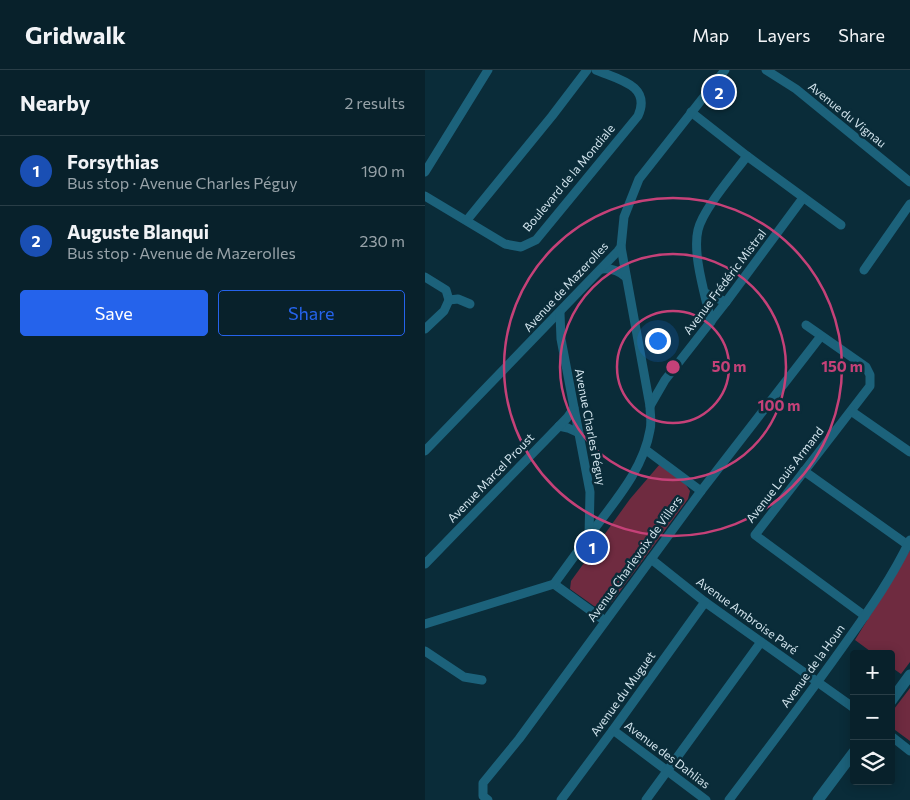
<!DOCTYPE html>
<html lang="en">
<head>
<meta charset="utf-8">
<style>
  :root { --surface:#08212b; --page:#162e37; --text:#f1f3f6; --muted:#98a3a9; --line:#293e47; --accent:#2563eb }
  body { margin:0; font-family:Commissioner,sans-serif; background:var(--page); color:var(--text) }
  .controls { position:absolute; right:15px; bottom:15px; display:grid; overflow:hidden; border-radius:5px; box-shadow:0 2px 12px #0003 }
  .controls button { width:45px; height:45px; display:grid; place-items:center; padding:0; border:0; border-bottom:1px solid var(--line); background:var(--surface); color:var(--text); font:25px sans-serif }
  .you { position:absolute; left:232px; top:270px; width:18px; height:18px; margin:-12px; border:4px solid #fff; border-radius:50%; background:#1a73e8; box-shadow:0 0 0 8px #1a73e833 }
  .badge { display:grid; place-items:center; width:32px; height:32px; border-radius:50%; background:var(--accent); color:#fff; font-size:16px; font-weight:700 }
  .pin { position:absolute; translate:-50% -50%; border:2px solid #fff; box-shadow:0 1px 5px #0006 }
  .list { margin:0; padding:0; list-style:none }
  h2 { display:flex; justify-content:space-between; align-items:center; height:65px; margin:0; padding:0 20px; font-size:21px }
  h2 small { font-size:16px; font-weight:400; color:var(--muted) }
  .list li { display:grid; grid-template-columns:32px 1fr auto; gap:15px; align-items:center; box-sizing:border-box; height:70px; padding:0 20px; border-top:1px solid var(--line) }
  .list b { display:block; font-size:19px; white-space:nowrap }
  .list p { margin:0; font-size:16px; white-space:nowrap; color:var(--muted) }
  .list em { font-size:16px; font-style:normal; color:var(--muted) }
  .actions { display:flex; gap:10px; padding:15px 20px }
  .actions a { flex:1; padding:11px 0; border:1px solid var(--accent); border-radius:5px; text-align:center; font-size:18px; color:var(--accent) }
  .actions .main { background:var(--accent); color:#fff }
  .icon { flex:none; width:28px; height:28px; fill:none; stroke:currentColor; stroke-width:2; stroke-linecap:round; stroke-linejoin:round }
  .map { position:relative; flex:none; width:485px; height:730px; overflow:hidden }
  header { display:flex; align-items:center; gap:30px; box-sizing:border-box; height:70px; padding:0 25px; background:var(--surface); border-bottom:1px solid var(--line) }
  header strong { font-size:24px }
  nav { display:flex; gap:28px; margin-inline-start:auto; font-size:18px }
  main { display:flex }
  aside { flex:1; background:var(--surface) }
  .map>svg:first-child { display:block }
  .green { fill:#6f2b40 }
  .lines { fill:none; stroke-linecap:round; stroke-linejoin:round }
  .minor { stroke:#1c627b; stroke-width:9 }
  .tertiary { stroke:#1c627b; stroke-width:11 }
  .ring { fill:none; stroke:#c54178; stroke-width:2.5 }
  .labels { text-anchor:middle; stroke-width:5; stroke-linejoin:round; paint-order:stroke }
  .street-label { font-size:12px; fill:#d2e4ed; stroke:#0a2c39 }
  .centre { fill:#c54178; stroke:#0a2c39; stroke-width:2.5 }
  .ring-label { font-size:15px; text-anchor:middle; font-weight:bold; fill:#c54178; stroke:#0a2c39; stroke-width:5; stroke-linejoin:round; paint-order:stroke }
</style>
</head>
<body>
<header>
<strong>Gridwalk</strong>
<nav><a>Map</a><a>Layers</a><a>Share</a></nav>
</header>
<main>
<aside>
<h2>Nearby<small>2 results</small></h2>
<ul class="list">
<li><span class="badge" style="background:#1a4fb4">1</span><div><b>Forsythias</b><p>Bus stop · Avenue Charles Péguy</p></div><em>190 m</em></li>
<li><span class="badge" style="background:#1a4fb4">2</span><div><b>Auguste Blanqui</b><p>Bus stop · Avenue de Mazerolles</p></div><em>230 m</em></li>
</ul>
<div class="actions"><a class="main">Save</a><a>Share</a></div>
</aside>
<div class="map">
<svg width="485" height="730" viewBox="0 0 485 730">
  <rect width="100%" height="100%" fill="#0a2c39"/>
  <g class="green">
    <polygon points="235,394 259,412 265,421 263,429 187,532 177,539 169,536 145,519 146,511 205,429"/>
    <polygon points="485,480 485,592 476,604 466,597 466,584 449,584 430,570"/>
    <polygon points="485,618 485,671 466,657 466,643"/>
  </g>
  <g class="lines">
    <g class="minor">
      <polyline points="341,0 371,19 485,112"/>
      <polyline points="266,42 322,86 416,155"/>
      <polyline points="0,102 63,0"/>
      <path d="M0,126l80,48 16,3 15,-7 102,-124c14,-31 -21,-37 -42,-46"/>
      <polyline points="42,150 127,46 162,0"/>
      <path d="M177,199c10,-1 17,2 24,8"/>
      <polyline points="439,200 485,134"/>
      <polyline points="0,207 21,220 24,230 19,241 0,259"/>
      <polyline points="280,223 301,232"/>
      <polyline points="24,230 33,229 45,234"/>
      <path d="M286,252c-5,-25 -19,-67 -13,-92 5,-21 35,-55 49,-74"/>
      <polyline points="381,255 441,297 445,305 445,316 330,465 440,546"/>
      <polyline points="225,336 240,310 301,232 378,128"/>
      <polyline points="426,341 485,382"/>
      <polyline points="134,356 143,358 154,363"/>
      <polyline points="221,380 276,421"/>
      <polyline points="0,381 193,181 196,177 199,147 214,109 300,0"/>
      <polyline points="379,401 483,475"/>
      <path d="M164,466c24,-33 54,-65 61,-106 2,-8 0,-16 0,-24l-29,-159"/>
      <polyline points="226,489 280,532 429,638"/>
      <polyline points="0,494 142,348 149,338"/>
      <polyline points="129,514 180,551"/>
      <polyline points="0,554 129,514 164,466 165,422 136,269 135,243"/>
      <polyline points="0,581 39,607 57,610"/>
      <polyline points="188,660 281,730"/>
      <polyline points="466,666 485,681"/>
      <polyline points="63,730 58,726 58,713 94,669 276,421 396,266"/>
      <polyline points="136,730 188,660 280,532"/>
      <polyline points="221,730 336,572"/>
      <path d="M304,730c40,-53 80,-105 118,-159 23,-32 46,-65 63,-101"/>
    </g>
    <g class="tertiary">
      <polyline points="466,631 485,605"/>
      <polyline points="393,730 429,682"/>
    </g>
  </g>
  <g class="ring">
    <circle cx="248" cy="297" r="56"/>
    <circle cx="248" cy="297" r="113"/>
    <circle cx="248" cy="297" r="169"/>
  </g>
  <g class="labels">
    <g class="street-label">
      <text transform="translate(422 45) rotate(39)" y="4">Avenue du Vignau</text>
      <text transform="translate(144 108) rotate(-50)" y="4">Boulevard de la Mondiale</text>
      <text transform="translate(300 212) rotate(-53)" y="4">Avenue Frédéric Mistral</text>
      <text transform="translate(141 217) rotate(-47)" y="4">Avenue de Mazerolles</text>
      <text transform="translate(165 357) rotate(79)" y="4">Avenue Charles Péguy</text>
      <text transform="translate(360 405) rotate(-52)" y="4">Avenue Louis Armand</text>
      <text transform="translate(66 408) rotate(-46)" y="4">Avenue Marcel Proust</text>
      <text transform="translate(210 489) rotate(-54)" y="4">Avenue Charlevoix de Villers</text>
      <text transform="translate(322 546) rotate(36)" y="4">Avenue Ambroise Paré</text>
      <text transform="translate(388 596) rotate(-54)" y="4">Avenue de la Houn</text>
      <text transform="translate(198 624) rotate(-54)" y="4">Avenue du Muguet</text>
      <text transform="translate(242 685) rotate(37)" y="4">Avenue des Dahlias</text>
    </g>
  </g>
  <circle cx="248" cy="297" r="8" class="centre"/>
  <g class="ring-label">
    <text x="304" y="302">50 m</text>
    <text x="417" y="302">150 m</text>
    <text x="354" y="341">100 m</text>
  </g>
</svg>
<div class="controls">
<button>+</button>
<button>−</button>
<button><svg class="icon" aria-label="layers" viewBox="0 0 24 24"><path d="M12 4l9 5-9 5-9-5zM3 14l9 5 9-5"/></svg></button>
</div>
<div class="you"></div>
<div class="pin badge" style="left:167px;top:477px;background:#1a4fb4">1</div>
<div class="pin badge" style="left:294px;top:22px;background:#1a4fb4">2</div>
</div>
</main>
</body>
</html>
